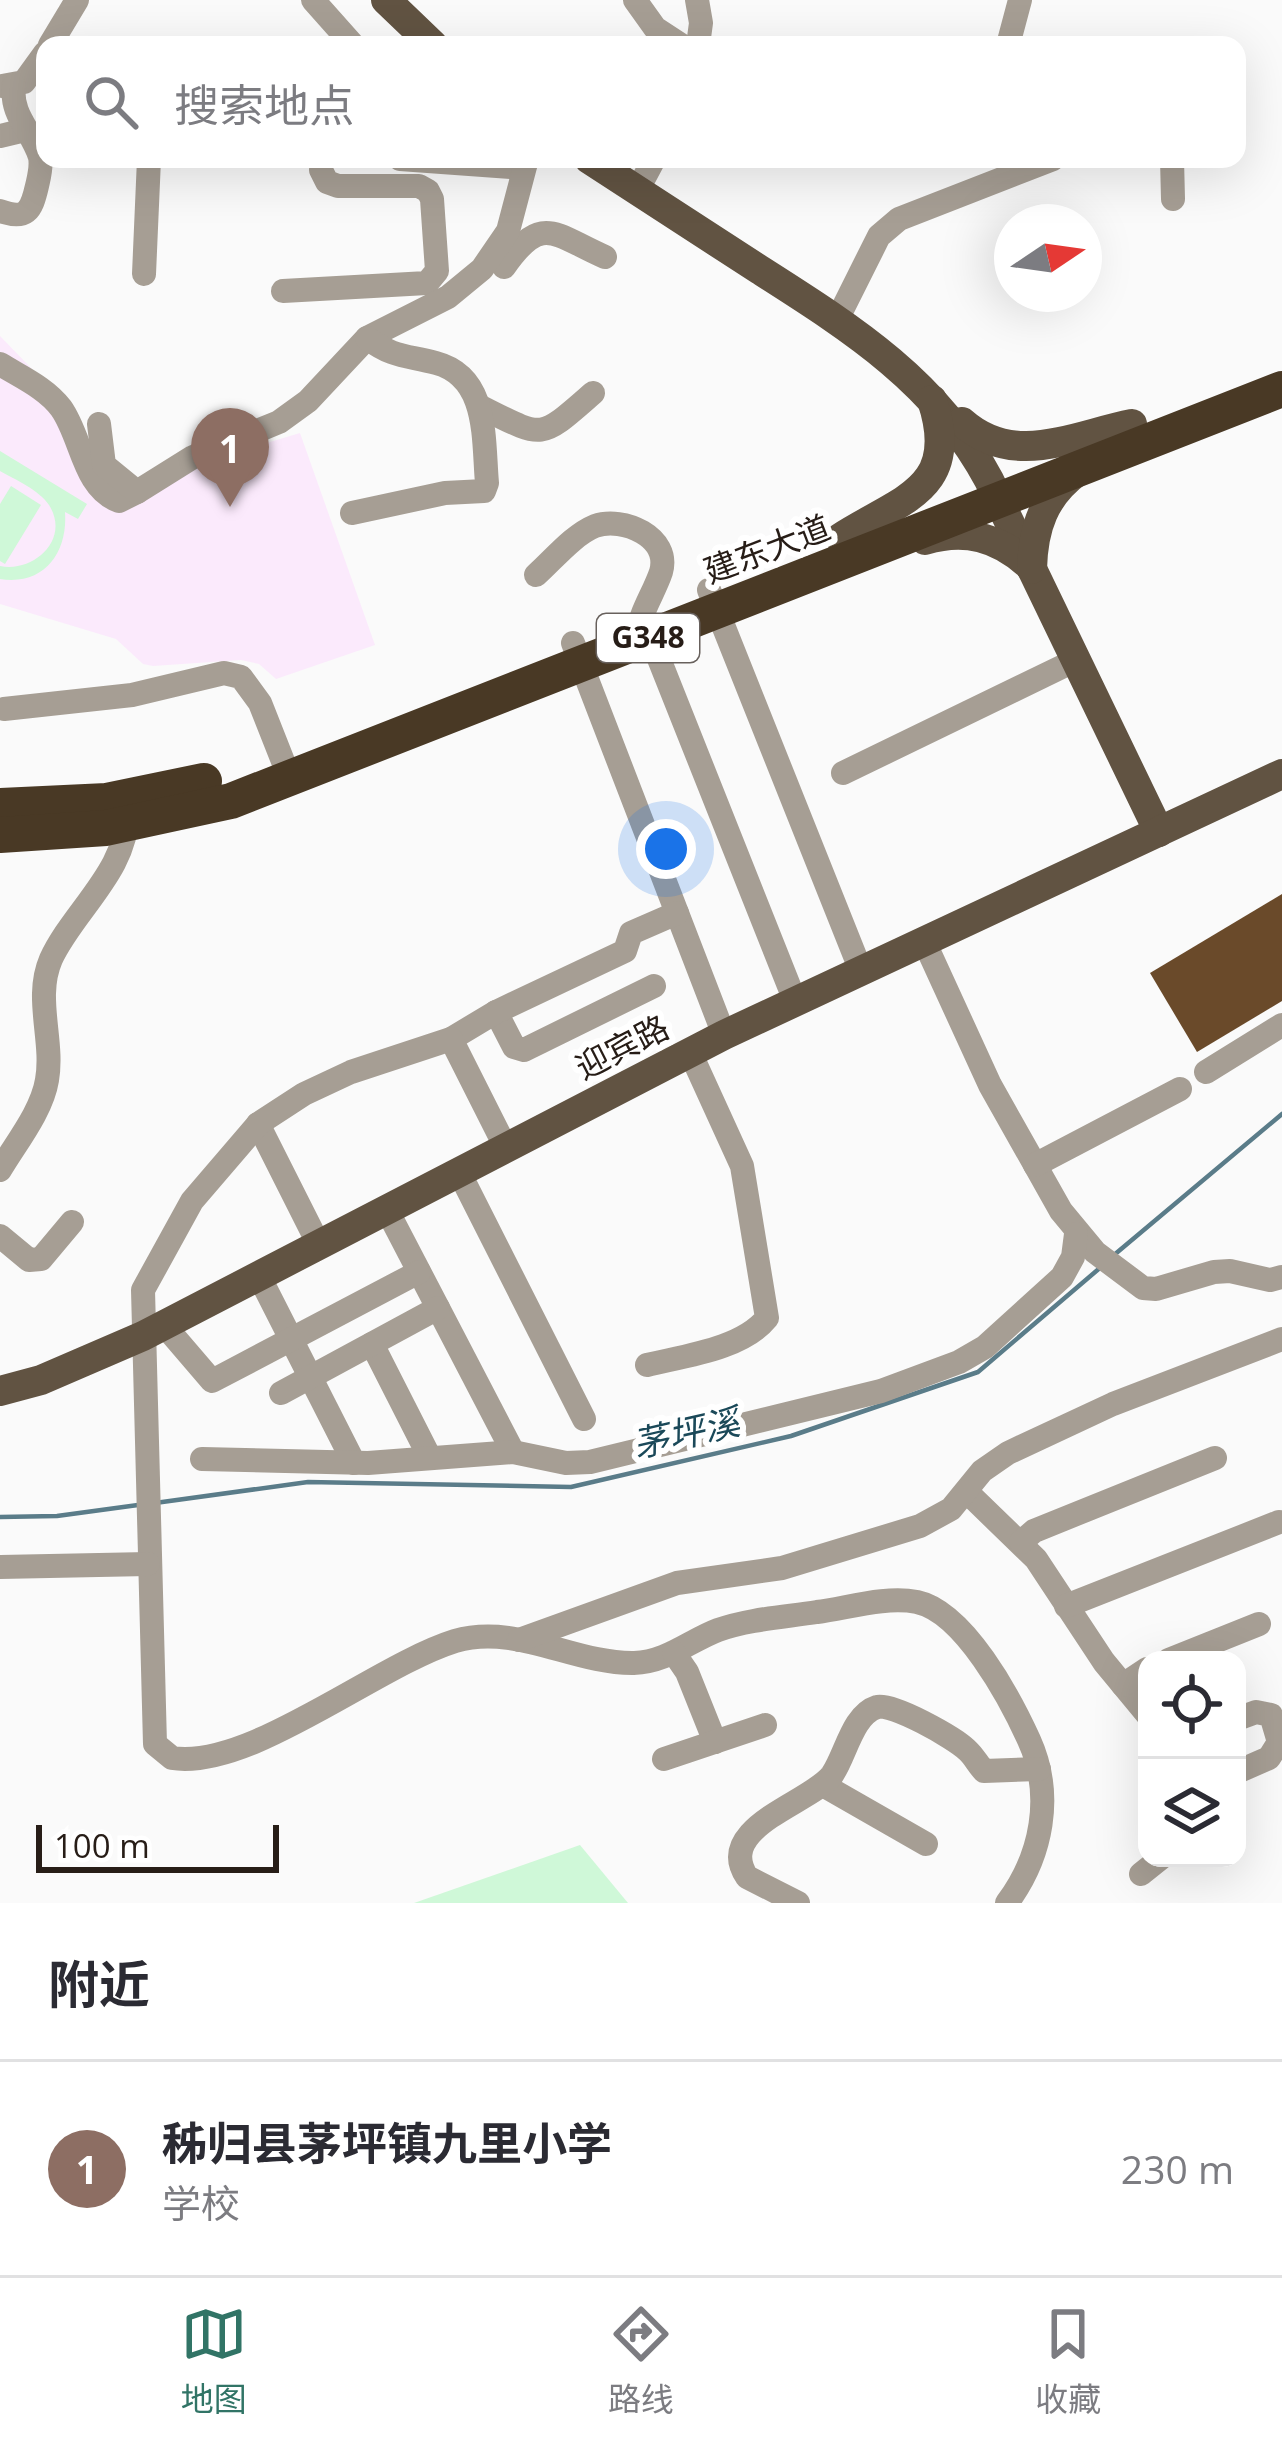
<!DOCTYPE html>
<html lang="zh">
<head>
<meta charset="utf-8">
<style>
  :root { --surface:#fff; --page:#f7f7f7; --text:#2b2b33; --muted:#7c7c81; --line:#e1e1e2; --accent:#317466 }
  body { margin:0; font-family:"Open Sans","Noto Sans SC",sans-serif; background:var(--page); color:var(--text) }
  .controls { position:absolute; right:36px; bottom:36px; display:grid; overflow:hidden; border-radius:24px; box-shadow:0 12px 48px #0002 }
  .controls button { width:108px; height:108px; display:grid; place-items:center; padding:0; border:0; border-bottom:3px solid var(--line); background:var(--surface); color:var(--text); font:60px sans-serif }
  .compass { position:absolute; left:994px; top:204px; width:108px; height:108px; border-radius:50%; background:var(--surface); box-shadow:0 12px 48px #0002; rotate:77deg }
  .scale { position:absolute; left:36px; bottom:30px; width:243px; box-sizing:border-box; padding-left:12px; border:6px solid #271d17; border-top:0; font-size:33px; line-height:42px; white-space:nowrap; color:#271d17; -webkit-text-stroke:9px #fff; paint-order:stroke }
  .you { position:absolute; left:666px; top:849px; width:42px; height:42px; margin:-30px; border:9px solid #fff; border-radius:50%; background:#1a73e8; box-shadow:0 0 0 18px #1a73e833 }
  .badge { display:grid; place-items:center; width:78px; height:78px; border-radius:50%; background:var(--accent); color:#fff; font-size:39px; font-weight:700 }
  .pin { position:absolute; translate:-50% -99px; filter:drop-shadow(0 3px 6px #0008) }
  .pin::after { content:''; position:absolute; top:63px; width:42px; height:36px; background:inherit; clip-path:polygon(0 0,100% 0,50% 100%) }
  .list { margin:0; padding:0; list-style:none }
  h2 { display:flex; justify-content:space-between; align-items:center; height:156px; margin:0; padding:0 48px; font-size:51px }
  h2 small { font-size:39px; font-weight:400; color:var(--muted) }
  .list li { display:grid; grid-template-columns:78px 1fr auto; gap:36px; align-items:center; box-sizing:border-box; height:216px; padding:0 48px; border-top:3px solid var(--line) }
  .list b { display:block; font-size:45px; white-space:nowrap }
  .list p { margin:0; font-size:39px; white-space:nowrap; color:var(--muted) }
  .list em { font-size:39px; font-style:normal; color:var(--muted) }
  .icon { flex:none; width:66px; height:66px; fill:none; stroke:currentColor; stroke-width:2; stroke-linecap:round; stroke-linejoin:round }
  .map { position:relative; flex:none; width:1282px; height:1903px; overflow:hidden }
  .search { position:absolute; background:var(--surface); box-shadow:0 12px 48px #0002; left:36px; right:36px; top:36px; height:132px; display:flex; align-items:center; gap:30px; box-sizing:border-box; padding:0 42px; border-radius:24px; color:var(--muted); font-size:45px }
  .sheet { height:372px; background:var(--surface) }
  nav { display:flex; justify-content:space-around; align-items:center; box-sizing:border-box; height:168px; border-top:3px solid var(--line); background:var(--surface); font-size:33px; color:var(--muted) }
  nav a { display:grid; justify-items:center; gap:6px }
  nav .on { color:var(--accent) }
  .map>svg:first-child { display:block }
  .education { fill:#fbeafc }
  .green { fill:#cff8d8 }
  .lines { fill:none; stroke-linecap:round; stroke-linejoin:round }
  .stream { stroke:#5a7c89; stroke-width:4.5 }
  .building { fill:#6a4a2a }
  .minor { stroke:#a69e94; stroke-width:24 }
  .major { stroke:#615342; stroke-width:30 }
  .highway { stroke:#493925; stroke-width:36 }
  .labels { text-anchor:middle; stroke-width:12; stroke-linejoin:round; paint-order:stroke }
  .shield { fill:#fff; stroke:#68615d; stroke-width:3 }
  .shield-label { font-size:30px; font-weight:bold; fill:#271d17 }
  .street-label { font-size:33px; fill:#271d17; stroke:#fff }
  .water-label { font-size:36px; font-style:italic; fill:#1b4959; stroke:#fff }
</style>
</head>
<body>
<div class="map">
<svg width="1282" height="1903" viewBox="0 0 1282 1903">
  <rect width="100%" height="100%" fill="#fafafa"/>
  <polygon class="education" points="0,336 67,405 113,489 300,433 375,645 276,679 259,664 241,660 153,666 143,664 116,639 0,604"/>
  <g class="green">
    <path d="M0,451l87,53 -9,15 -13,-7c3,41 -21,74 -65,67v-13c33,7 71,-26 49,-61 -10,-15 -33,-25 -49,-34z"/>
    <polygon points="11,486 41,505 5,564 0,561 0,504"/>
    <polygon points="580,1845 628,1903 414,1903"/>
  </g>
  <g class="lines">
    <g class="stream">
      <polyline points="1114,1255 1282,1114"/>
      <polyline points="155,1503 308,1482 571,1487 791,1436 978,1372 1101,1267"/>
      <polyline points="0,1517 57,1516 138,1505"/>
    </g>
  </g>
  <polygon class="building" points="1282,894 1282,1001 1197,1052 1150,973"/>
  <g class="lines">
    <g class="minor">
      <polyline points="313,0 353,45"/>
      <polyline points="635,0 655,28 681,45"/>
      <polyline points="697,0 701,23 698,45"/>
      <polyline points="50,45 77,0"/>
      <polyline points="1008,45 1020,0"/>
      <polyline points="2,86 24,82 45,53"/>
      <polyline points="0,136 25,130"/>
      <polyline points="400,159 523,168"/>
      <polyline points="1172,159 1173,199"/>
      <polyline points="637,191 654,159"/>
      <path d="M0,211c26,9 31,1 37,-25 2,-9 5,-19 3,-29 -8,-26 -30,-42 -26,-71"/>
      <path d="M504,267c38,-54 49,-33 101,-10"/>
      <polyline points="144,274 149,159"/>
      <polyline points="283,291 427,283 437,271 432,199 428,191 419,186 338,186 327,182 321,170 322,159"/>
      <polyline points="837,320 879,236 899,219 1053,159"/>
      <path d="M0,364c21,13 46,24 61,44 21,29 22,80 58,93l18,-9"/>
      <path d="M481,407c64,32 58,33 112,-14"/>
      <polyline points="99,424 104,465 137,492 193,457 279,422 308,401 367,338 448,297 482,269 508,231 527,159"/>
      <path d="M352,513l93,-20 39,-2 3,-8c-4,-43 2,-106 -51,-120 -30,-8 -42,-5 -69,-25"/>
      <path d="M536,575c17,-15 37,-40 59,-49 28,-10 76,11 66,46 -5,15 -14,30 -19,44l153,385"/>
      <polyline points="709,590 861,971"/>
      <polyline points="573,643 724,1035"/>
      <polyline points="4,709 132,695 224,673 241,677 260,703 290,779"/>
      <polyline points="843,773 1076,660"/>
      <polyline points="924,941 990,1085 1061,1211 1095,1252 1143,1288 1156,1289 1214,1272 1230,1271 1270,1280 1282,1277"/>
      <polyline points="496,1012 514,1047 524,1050 654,986"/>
      <polyline points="451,1039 496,1012 625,951 631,933 677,913"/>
      <polyline points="1206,1072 1282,1025"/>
      <polyline points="258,1124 319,1245"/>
      <path d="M506,1148l-55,-109 -100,33 -47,22 -46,30 -66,77 -49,89 12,454 17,14c78,12 203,-92 283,-117 61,-18 119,23 179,22 33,-1 55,-22 84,-33 31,-11 67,-13 99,-18 31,-4 68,-16 100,-10 47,10 93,96 112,138 25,55 13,116 -22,163"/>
      <polyline points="1035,1165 1180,1089"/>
      <path d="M0,1170c16,-27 42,-59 47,-90 7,-40 -13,-82 4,-121 22,-48 78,-90 76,-147"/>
      <polyline points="459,1172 584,1419"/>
      <polyline points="387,1210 513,1452"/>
      <polyline points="0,1236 29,1260 41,1259 72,1222"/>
      <polyline points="259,1276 354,1463"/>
      <polyline points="164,1325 212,1381 419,1272"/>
      <polyline points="372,1344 430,1458"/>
      <path d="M647,1365c37,-9 95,-16 120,-47l-25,-152 -52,-114"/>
      <polyline points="281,1393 438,1308"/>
      <polyline points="202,1459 368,1463 513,1452 566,1463 590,1462 881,1391 959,1362 985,1347 1062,1277 1073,1257 1076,1234"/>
      <polyline points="967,1492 1036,1559 1104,1662 1147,1714"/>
      <polyline points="1021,1542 1034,1531 1215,1458"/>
      <polyline points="0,1567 148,1564"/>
      <polyline points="1066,1606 1279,1522"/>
      <polyline points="519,1640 677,1583 782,1568 920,1526 951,1509 982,1471 1008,1453 1113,1404 1282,1339"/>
      <polyline points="674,1653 687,1672 715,1742"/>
      <polyline points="1169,1660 1259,1624"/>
      <polyline points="1123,1685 1147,1669"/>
      <polyline points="1237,1719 1256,1712 1271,1715 1279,1742 1269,1758 1237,1772"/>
      <polyline points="664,1759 765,1725"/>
      <polyline points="823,1785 926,1844"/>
      <polyline points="1141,1874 1161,1858"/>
      <path d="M798,1903l-51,-26c-33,-50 64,-74 85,-102 14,-20 20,-60 45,-68 14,-5 78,31 90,43 7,6 11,15 17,21l55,-2"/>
    </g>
    <g class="major">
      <polyline points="386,0 433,45"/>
      <path d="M589,159c57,37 114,74 171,111 91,58 177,112 229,210l170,352"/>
      <path d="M962,422c52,46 110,14 170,2"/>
      <path d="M840,538c60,-39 122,-48 92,-138"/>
      <path d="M925,540c40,-12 73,-3 104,25"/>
      <path d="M1032,569c1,-42 12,-73 46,-98"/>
      <polyline points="0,1391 41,1380 143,1336 724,1035 1282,774"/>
    </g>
    <g class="highway">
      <polyline points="0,806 107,801 204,781"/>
      <polyline points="0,835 106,828 231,801 1282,389"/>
    </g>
  </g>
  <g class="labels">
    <rect class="shield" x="597" y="614" width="102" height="48" rx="9"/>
    <g class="shield-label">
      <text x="648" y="648">G348</text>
    </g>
    <g class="street-label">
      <text transform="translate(767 549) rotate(-21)" y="12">建东大道</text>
      <text transform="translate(622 1047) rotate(-27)" y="12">迎宾路</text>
    </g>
    <g class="water-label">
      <text transform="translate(686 1433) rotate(-13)" y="13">茅坪溪</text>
    </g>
  </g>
</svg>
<div class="controls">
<button><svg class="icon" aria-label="locate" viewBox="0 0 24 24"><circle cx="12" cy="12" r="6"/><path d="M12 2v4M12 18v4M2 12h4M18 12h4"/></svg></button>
<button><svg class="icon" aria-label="layers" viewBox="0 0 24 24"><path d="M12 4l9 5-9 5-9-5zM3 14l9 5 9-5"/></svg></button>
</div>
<svg class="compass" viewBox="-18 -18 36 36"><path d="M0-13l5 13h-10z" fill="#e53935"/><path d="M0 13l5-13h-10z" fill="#7c7c81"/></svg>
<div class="scale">100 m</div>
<div class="you"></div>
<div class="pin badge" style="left:230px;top:507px;background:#8d6e63">1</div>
<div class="search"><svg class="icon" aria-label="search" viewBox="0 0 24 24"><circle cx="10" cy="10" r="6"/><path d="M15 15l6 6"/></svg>搜索地点</div>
</div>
<section class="sheet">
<h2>附近<small></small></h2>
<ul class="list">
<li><span class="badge" style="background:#8d6e63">1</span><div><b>秭归县茅坪镇九里小学</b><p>学校</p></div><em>230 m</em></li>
</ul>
</section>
<nav>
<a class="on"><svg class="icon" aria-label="map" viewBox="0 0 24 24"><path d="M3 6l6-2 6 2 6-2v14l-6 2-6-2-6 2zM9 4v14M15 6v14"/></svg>地图</a>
<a><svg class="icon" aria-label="directions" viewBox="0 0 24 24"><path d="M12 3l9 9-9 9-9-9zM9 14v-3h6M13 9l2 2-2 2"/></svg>路线</a>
<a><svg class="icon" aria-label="saved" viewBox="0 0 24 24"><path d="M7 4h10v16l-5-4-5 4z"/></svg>收藏</a>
</nav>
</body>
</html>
